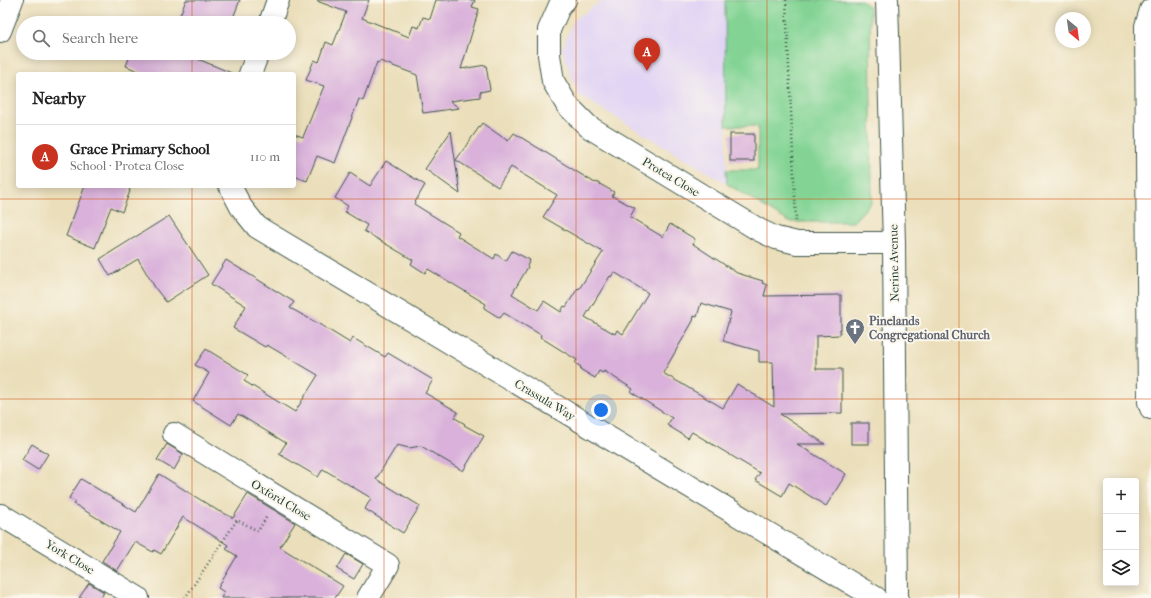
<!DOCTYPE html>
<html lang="en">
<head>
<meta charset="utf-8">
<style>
  :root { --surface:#fff; --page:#f2f2f2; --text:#222; --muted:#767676; --line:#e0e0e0; --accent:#c8321e }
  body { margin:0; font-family:"IM FELL French Canon",serif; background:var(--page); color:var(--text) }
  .controls { position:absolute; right:12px; bottom:12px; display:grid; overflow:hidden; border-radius:4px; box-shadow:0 2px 10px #0003 }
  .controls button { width:36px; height:36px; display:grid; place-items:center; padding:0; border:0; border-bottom:1px solid var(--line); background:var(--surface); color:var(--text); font:20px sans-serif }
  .compass { position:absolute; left:1055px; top:12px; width:36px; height:36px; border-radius:50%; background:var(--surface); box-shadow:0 2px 10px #0003; rotate:151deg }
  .you { position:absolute; left:601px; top:410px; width:14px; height:14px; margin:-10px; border:3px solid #fff; border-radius:50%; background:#1a73e8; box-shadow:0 0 0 6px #1a73e833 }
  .badge { display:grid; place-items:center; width:26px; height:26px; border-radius:50%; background:var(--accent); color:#fff; font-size:13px; font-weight:700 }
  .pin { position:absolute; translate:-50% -33px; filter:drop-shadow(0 1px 2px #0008) }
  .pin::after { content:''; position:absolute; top:21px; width:14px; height:12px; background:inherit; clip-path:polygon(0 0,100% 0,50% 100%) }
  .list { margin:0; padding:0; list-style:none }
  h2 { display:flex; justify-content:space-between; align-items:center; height:52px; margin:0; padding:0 16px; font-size:17px }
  h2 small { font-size:13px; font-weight:400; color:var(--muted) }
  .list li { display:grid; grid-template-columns:26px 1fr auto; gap:12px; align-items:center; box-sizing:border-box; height:64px; padding:0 16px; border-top:1px solid var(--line) }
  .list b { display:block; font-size:15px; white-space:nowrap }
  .list p { margin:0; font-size:13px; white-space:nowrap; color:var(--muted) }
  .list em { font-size:13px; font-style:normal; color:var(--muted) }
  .icon { flex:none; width:22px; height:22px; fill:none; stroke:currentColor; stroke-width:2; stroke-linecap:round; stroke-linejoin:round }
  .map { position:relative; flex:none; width:1151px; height:598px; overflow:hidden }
  .search { position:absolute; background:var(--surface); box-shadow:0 2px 10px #0003; left:16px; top:16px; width:280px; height:44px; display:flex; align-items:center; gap:10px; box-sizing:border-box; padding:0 14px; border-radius:22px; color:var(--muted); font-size:15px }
  .panel { position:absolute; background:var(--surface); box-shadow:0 2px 10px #0003; left:16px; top:72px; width:280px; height:116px; border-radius:4px }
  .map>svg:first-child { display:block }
  .built { fill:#e1d4f4 }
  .green { fill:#83d494; stroke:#518864 }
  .building { fill:#d9b1da; fill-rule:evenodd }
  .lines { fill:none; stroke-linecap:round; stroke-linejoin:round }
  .minor-casing { stroke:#3e5548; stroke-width:24 }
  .major-casing { stroke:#3e5548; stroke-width:24 }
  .path { stroke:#3e5548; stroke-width:2.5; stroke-dasharray:1 3; stroke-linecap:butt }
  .minor { stroke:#fff; stroke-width:22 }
  .major { stroke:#fff; stroke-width:22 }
  .grid { fill:none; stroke:#d45610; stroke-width:1; stroke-opacity:0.55 }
  .labels { text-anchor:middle; stroke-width:4; stroke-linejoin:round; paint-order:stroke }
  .street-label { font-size:12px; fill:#1f3d34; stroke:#fbf7ec }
  .worship-label { font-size:12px; font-weight:bold; fill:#5b616d; stroke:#fbf7ec; text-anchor:start }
</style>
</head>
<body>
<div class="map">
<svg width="1151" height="598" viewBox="0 0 1151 598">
  <rect width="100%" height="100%" fill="#fbf7ec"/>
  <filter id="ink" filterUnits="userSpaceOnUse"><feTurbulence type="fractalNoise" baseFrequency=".025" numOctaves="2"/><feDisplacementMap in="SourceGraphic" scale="8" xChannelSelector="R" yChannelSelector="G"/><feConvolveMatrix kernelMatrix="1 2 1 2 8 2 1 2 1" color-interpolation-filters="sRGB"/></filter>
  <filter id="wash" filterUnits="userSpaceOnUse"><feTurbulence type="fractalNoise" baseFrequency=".012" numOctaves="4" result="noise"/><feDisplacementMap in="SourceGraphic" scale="16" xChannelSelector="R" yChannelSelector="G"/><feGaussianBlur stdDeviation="0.9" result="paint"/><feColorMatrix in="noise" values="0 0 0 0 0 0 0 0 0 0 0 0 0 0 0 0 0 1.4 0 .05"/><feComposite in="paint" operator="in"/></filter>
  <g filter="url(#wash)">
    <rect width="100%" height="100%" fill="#ebdfbb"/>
    <polygon class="built" points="603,0 725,0 727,184 577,94 562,49 574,20"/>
    <polygon class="green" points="725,0 862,0 870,9 872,202 853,222 789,222 727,184 726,170 758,170 758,126 726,126"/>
    <g id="blocks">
      <g class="building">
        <polygon points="186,0 240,0 231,23 177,23"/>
        <polygon points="318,0 369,0 362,18 409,37 413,26 419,28 423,17 430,19 436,0 475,0 472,7 479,9 461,69 486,65 490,90 480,92 480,97 450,101 459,108 423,113 417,75 380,61 379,63 377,62 363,101 359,99 335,163 317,156 307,181 294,176 294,134 303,137 324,86 306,80 314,60 319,62 326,42 333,45 346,12 317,1"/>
        <polygon points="131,53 195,53 193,57 234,74 145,74 126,66"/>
        <path d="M482,123l26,18 6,-8 81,50 1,-1 18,10 -2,4 23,12 -5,9 33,20 7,-13 25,15 -2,5 44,29 26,8 -1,2 5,2 -3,11 77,-1v35l-1,-1v6l-24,1v33h26v44l-62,1 45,30h-28l49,30 -20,32 -37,-23 -7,13 -27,-16 5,-7 -68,-41 -4,6 -21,-13 5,-7 -41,-26 2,-3 -29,-18 -1,2 -4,-2 -4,7 -15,-9 1,-2 -6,-4 2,-3 -37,-23 1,-2 -37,-22 -4,5 -16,-10 2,-4 -58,-35 -3,4 -14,-9 2,-4 -49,-29 3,-6 -22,-13 3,-6 -13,-8 15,-25 20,13 16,-25 39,24 -11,19 45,28 -2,4 37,23 2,-5 10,7 6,-10 18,9 -3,6 1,1 -16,27 26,16 6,-9 17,11 3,-6 2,1 12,-19 1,1 24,-37 -60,-35 14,-22 -46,-28 -13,20 -42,-27zM614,272l34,21 -25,41 -6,-4 -2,4 -30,-17 25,-41 1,1zM701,303l30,9 -8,29 36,10v11h14l1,45 -37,-23 -14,24 -60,-35 30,-52 1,-5 3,1z"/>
        <polygon points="451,131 460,194 425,169"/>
        <rect x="730" y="134" width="24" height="27"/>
        <polygon points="85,186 131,186 129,191 130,191 122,212 111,207 95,248 66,236"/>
        <polygon points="169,216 208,275 166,302 156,289 138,259 110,276 100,259"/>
        <polygon points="226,260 294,302 290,308 319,324 350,343 353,338 385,357 388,353 433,380 425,393 458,412 455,418 465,424 464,425 484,436 463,471 421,446 409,448 397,445 376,479 420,506 403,533 365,509 371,498 323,469 318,477 279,454 286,443 238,414 231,425 193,401 209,373 195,365 206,349 248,375 244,381 295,412 318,375 267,345 265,347 233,328 246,306 211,284"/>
        <rect x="851" y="423" width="18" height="21"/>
        <polygon points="32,444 48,454 38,470 22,460"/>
        <polygon points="167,444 183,454 174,470 157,460"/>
        <polygon points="159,474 220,512 220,511 233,518 248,494 295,523 280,547 343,586 335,598 221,598 224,592 218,588 237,556 226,549 228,545 183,517 161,554 154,550 153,552 135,542 117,571 102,561 120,532 74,504 76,502 69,498 81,479 136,512"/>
        <polygon points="346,554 363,564 354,579 337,569"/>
        <polygon points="89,583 104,592 101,598 79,598"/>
      </g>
    </g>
  </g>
  <g filter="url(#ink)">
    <use href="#blocks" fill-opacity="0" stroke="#3e5548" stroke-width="1"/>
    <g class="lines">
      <g class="minor-casing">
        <g id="minor">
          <polyline points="565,0 560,5 549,30 549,55 553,81 567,105 589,127 759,230 776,238 797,243 894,243"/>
          <polyline points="887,0 894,243 897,598"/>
          <polyline points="1151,10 1146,26 1149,402 1151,408"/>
          <polyline points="270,23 278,0"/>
          <polyline points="250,74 258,53"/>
          <polyline points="230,186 241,207 257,227 876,598"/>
          <polyline points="174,434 388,565 368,598"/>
          <polyline points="1,515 138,598"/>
        </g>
      </g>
      <g class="major-casing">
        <polyline id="major" points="0,31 12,0"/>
      </g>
      <g class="path">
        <polyline points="786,0 796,221"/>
        <polyline points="185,598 237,520 258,531 267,516"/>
      </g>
      <use href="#minor" class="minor"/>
      <use href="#major" class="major"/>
    </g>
  </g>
  <path class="grid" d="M192,0v23M384,0v598M576,0v598M767,0v598M959,0v598M192,53v21M192,186v412M0,199h1151M0,399h1151"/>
  <defs>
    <g id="church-pin" transform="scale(1)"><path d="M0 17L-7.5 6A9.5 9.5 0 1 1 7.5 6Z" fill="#6b7280" stroke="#fbf7ec"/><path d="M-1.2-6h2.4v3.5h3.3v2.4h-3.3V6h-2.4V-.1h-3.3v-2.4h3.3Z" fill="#fff"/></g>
  </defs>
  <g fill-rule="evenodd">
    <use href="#church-pin" x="855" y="328"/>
  </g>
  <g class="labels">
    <g class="street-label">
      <text transform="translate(671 177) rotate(31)" y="4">Protea Close</text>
      <text transform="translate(894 263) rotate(-91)" y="4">Nerine Avenue</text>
      <text transform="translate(545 400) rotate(31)" y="4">Crassula Way</text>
      <text transform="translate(281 500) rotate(31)" y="4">Oxford Close</text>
      <text transform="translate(70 557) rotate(31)" y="4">York Close</text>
    </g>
    <g class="worship-label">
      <text x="869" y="325">Pinelands<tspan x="869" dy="14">Congregational Church</tspan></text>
    </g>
  </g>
</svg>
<div class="controls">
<button>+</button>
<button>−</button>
<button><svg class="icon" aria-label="layers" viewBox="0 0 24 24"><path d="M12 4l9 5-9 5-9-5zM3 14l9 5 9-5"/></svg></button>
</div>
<svg class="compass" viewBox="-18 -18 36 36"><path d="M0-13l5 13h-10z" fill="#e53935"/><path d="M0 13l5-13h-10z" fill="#767676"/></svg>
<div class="you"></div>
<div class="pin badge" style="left:647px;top:71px">A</div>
<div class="search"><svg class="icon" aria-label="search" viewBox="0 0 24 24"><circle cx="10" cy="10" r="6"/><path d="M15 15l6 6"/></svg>Search here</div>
<section class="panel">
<h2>Nearby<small></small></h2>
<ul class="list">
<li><span class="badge">A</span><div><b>Grace Primary School</b><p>School · Protea Close</p></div><em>110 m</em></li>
</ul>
</section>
</div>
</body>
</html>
